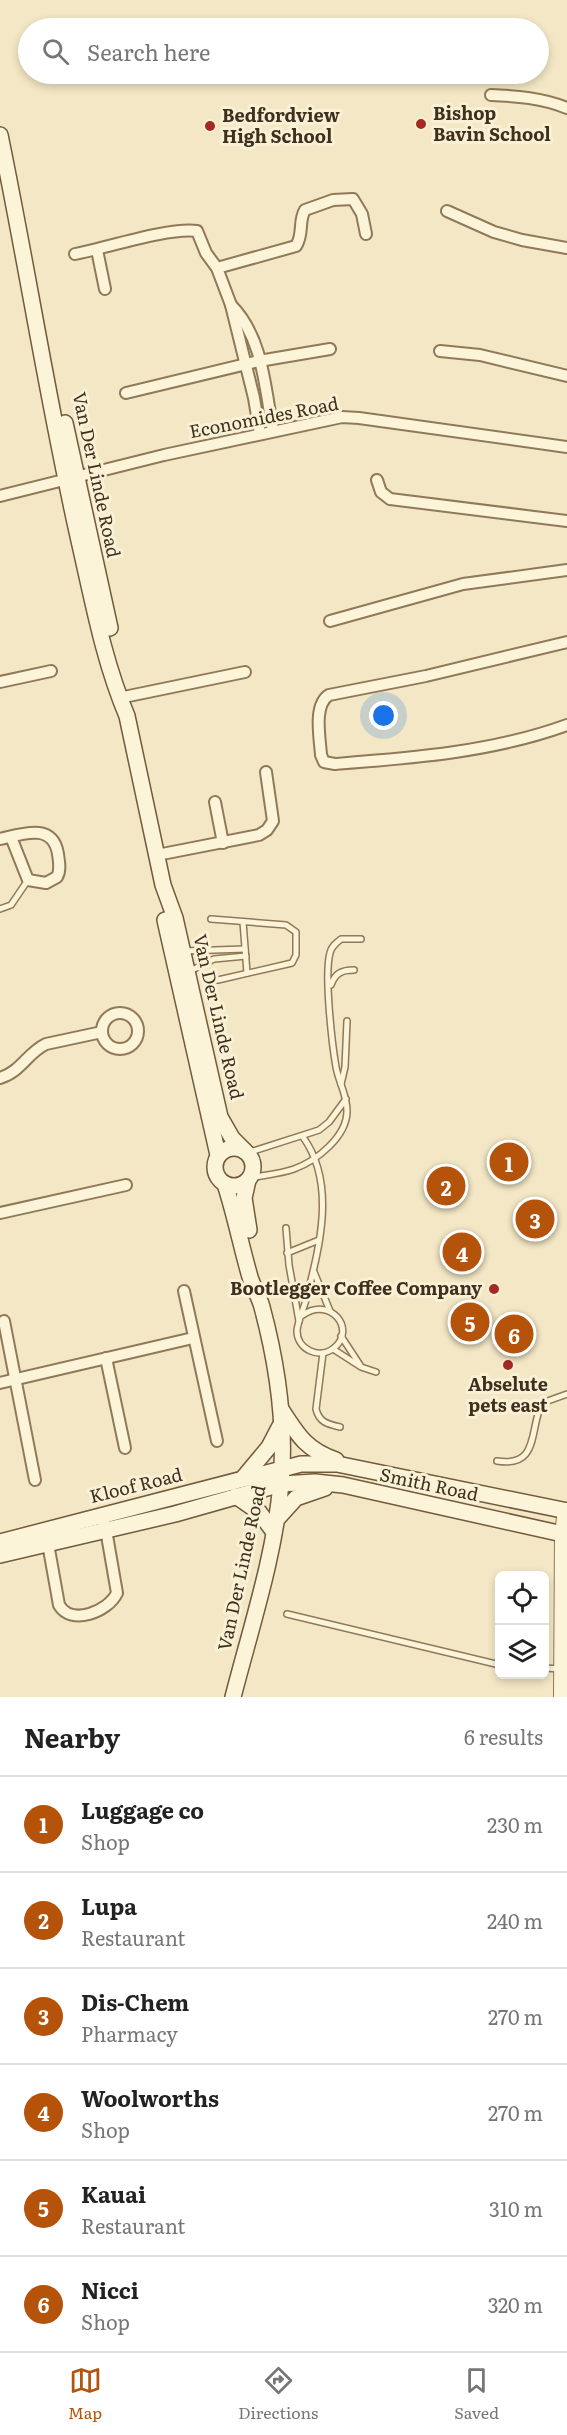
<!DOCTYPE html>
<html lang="en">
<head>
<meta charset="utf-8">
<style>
  :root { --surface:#fff; --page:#f2f2f2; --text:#222; --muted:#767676; --line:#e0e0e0; --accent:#b45309 }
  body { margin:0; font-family:Literata,serif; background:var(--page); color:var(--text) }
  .controls { position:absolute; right:18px; bottom:18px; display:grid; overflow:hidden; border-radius:9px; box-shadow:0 3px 9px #0003 }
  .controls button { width:54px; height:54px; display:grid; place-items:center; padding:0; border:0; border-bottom:2px solid var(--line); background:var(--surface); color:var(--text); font:30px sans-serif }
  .you { position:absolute; left:384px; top:716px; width:21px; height:21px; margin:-15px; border:4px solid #fff; border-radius:50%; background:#1a73e8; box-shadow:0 0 0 9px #1a73e833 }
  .badge { display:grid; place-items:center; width:39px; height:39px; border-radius:50%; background:var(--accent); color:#fff; font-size:20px; font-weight:700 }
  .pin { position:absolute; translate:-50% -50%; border:3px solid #fff; box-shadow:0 2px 6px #0006 }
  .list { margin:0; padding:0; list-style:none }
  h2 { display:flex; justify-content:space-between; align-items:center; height:78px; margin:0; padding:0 24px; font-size:26px }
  h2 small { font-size:20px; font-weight:400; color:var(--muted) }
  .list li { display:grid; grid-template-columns:39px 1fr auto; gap:18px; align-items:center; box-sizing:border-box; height:96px; padding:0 24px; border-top:2px solid var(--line) }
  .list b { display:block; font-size:22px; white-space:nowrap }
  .list p { margin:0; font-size:20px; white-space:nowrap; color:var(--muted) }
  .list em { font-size:20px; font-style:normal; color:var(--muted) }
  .icon { flex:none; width:33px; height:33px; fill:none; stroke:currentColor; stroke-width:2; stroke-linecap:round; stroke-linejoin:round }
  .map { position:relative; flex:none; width:567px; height:1697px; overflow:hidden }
  .search { position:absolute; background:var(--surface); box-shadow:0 3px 9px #0003; left:18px; right:18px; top:18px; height:66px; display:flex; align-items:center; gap:15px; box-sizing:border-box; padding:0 21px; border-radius:33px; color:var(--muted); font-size:22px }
  .sheet { height:654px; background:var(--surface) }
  nav { display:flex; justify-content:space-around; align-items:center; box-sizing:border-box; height:84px; border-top:2px solid var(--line); background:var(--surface); font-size:16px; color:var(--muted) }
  nav a { display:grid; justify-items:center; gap:3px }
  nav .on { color:var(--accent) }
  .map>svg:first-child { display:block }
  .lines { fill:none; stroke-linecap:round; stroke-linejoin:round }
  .service-casing { stroke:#907958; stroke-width:8 }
  .minor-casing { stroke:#907958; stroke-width:14 }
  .tertiary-casing { stroke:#907958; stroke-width:16 }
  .secondary-casing { stroke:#725a3c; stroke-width:18 }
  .service { stroke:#fcf4d9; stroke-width:5 }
  .minor { stroke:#fcf4d9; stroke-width:10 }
  .tertiary { stroke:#fcf4d9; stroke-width:14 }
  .secondary { stroke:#fcf4d9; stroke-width:15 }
  .poi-dot { fill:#a62822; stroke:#f9f1d5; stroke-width:2 }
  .labels { text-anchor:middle; stroke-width:6; stroke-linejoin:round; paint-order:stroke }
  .poi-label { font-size:18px; font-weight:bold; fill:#3f301e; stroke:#f9f1d5; text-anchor:start }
  .street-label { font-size:18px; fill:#3f301e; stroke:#f9f1d5 }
</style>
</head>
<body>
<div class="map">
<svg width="567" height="1697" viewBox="0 0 567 1697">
  <rect width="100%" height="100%" fill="#f3e7c5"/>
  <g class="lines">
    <g class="service-casing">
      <g id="service">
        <polyline points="0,909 11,905 28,880"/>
        <polyline points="211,919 286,925 296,932 296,955 292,963 218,980"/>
        <polyline points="243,922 247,973"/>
        <polyline points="184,951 245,949"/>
        <polyline points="188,972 214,959 246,956"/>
        <path d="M331,985c4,-12 11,-15 23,-15"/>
        <polyline points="341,1084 345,1067 347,1021"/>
        <polyline points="247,1153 319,1130 329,1122 346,1099"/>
        <path d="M249,1178c15,-3 31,-4 45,-9 22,-8 53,-32 53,-58 0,-16 -8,-28 -11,-44 -4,-23 -12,-93 -6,-114 1,-6 6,-10 11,-14h20"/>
        <polyline points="286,1228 289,1265 299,1321"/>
        <polyline points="287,1253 319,1240"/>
        <polyline points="314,1272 330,1311"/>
        <path d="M303,1315c27,-19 54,14 31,33 -15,12 -37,1 -37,-17 0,-8 8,-25 10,-35 13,-51 29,-113 -4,-159"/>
        <polyline points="341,1336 360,1365"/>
        <polyline points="333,1349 361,1367 376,1372"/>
        <path d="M323,1353l-7,56c3,13 11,15 24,18"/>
        <path d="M497,1461c43,7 32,-32 45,-58l25,-9"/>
        <polyline points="287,1614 500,1665"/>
        <polyline points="544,1668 561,1669"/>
      </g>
    </g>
    <g class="minor-casing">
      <g id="minor">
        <path d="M491,95c26,1 51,3 76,13"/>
        <polyline points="447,211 494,232 522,240 567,248"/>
        <polyline points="97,250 105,289"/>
        <path d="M75,254c31,-6 94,-27 122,-23l9,22 11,15 14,37 23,93 6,36"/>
        <path d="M217,268l79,-22c8,-12 2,-25 9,-36l28,-10 20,-1 9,15 4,20"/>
        <path d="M231,305c32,32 34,83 42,126"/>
        <polyline points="440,351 480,355 567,376"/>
        <polyline points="126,393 259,361 330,349"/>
        <polyline points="377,480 381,492 390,499 567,521"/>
        <polyline points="0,496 164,455 342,417 359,418 567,447"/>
        <polyline points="330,621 463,584 567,570"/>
        <path d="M567,642l-141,34 -97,19c-16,10 -9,43 -8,60l3,7 11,2c78,-6 158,-12 232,-39"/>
        <polyline points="0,682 51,671"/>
        <polyline points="119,698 245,672"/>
        <polyline points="215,802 223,843"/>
        <path d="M0,839c22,-5 53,-17 58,15 1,8 3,16 -1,23l-11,6 -18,-3 -17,-43"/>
        <polyline points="157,855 259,835 267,830 273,821 266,772"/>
        <circle cx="120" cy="1031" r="18"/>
        <path d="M0,1078c22,-7 27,-25 46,-34l56,-12"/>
        <polyline points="0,1213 126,1185"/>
        <polyline points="184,1291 217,1441"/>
        <polyline points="4,1321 35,1480"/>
        <polyline points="106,1358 125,1448"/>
        <polyline points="0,1383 193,1338"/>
        <path d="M47,1538l12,67c12,21 49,7 58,-12l-12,-69"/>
      </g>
    </g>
    <g class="tertiary-casing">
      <polyline id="tertiary" points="561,1697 562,1534 565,1510"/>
    </g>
    <g class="secondary-casing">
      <g id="secondary">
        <path d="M0,135c28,136 49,274 80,410 13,57 24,117 47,171l36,169 12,33 45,199 12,21 13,13"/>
        <polyline points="65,423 110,628"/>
        <polyline points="165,920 218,1155"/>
        <circle cx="234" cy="1167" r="19"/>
        <polyline points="248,1180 244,1198 249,1230"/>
        <path d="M225,1184c10,31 16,62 25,93 3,10 9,19 12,30 15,56 24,118 19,176 -6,72 -30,144 -48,214"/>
        <path d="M281,1409c16,25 25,41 55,51"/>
        <polyline points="244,1477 269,1447 280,1426"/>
        <polyline points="236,1496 259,1512 274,1532"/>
        <polyline points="277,1519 296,1498 325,1488"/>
        <polyline points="0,1542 301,1464 337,1464 567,1511"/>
        <polyline points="0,1555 175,1514 281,1484 315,1482 343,1485 567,1535"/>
      </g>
    </g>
    <use href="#service" class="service"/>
    <use href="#minor" class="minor"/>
    <use href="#tertiary" class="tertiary"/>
    <use href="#secondary" class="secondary"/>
  </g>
  <g class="poi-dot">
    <circle cx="421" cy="124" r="6"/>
    <circle cx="210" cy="126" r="6"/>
    <circle cx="494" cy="1289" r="6"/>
    <circle cx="508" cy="1365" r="6"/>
  </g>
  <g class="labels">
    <g class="poi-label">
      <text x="433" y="120">Bishop<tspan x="433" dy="21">Bavin School</tspan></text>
      <text x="222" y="122">Bedfordview<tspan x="222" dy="21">High School</tspan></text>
      <text x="482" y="1295" text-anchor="end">Bootlegger Coffee Company</text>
      <text x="508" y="1391" text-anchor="middle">Abselute<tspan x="508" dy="21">pets east</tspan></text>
    </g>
    <g class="street-label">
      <text transform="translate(264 418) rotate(-11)" y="6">Economides Road</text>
      <text transform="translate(96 475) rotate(78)" y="6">Van Der Linde Road</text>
      <text transform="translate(218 1017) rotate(77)" y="6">Van Der Linde Road</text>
      <text transform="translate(429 1485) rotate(12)" y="6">Smith Road</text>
      <text transform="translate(136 1486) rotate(-14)" y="6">Kloof Road</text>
      <text transform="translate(242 1568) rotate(-78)" y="6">Van Der Linde Road</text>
    </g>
  </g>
</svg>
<div class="controls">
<button><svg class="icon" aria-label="locate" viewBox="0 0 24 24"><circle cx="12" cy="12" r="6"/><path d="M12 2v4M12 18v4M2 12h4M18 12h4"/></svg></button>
<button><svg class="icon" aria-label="layers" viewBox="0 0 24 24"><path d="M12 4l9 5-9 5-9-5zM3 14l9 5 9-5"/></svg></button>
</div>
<div class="you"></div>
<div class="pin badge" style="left:509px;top:1162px">1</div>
<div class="pin badge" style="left:446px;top:1186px">2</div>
<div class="pin badge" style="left:535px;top:1219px">3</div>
<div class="pin badge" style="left:462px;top:1252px">4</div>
<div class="pin badge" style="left:470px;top:1322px">5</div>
<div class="pin badge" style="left:514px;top:1334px">6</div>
<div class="search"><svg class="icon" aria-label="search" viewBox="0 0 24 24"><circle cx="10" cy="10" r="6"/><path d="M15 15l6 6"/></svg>Search here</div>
</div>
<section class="sheet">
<h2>Nearby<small>6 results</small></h2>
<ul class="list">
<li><span class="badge">1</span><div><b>Luggage co</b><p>Shop</p></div><em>230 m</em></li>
<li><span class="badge">2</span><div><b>Lupa</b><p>Restaurant</p></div><em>240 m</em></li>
<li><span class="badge">3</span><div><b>Dis-Chem</b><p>Pharmacy</p></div><em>270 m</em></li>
<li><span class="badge">4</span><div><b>Woolworths</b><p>Shop</p></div><em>270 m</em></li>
<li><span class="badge">5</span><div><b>Kauai</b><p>Restaurant</p></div><em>310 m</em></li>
<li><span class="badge">6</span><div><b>Nicci</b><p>Shop</p></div><em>320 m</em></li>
</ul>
</section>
<nav>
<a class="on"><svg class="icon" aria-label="map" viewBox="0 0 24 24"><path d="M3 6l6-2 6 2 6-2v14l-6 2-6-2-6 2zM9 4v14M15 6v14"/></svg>Map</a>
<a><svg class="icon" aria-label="directions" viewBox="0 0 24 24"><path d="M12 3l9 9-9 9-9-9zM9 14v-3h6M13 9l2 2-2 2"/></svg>Directions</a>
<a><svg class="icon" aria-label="saved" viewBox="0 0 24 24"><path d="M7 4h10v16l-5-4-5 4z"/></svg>Saved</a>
</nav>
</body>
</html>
